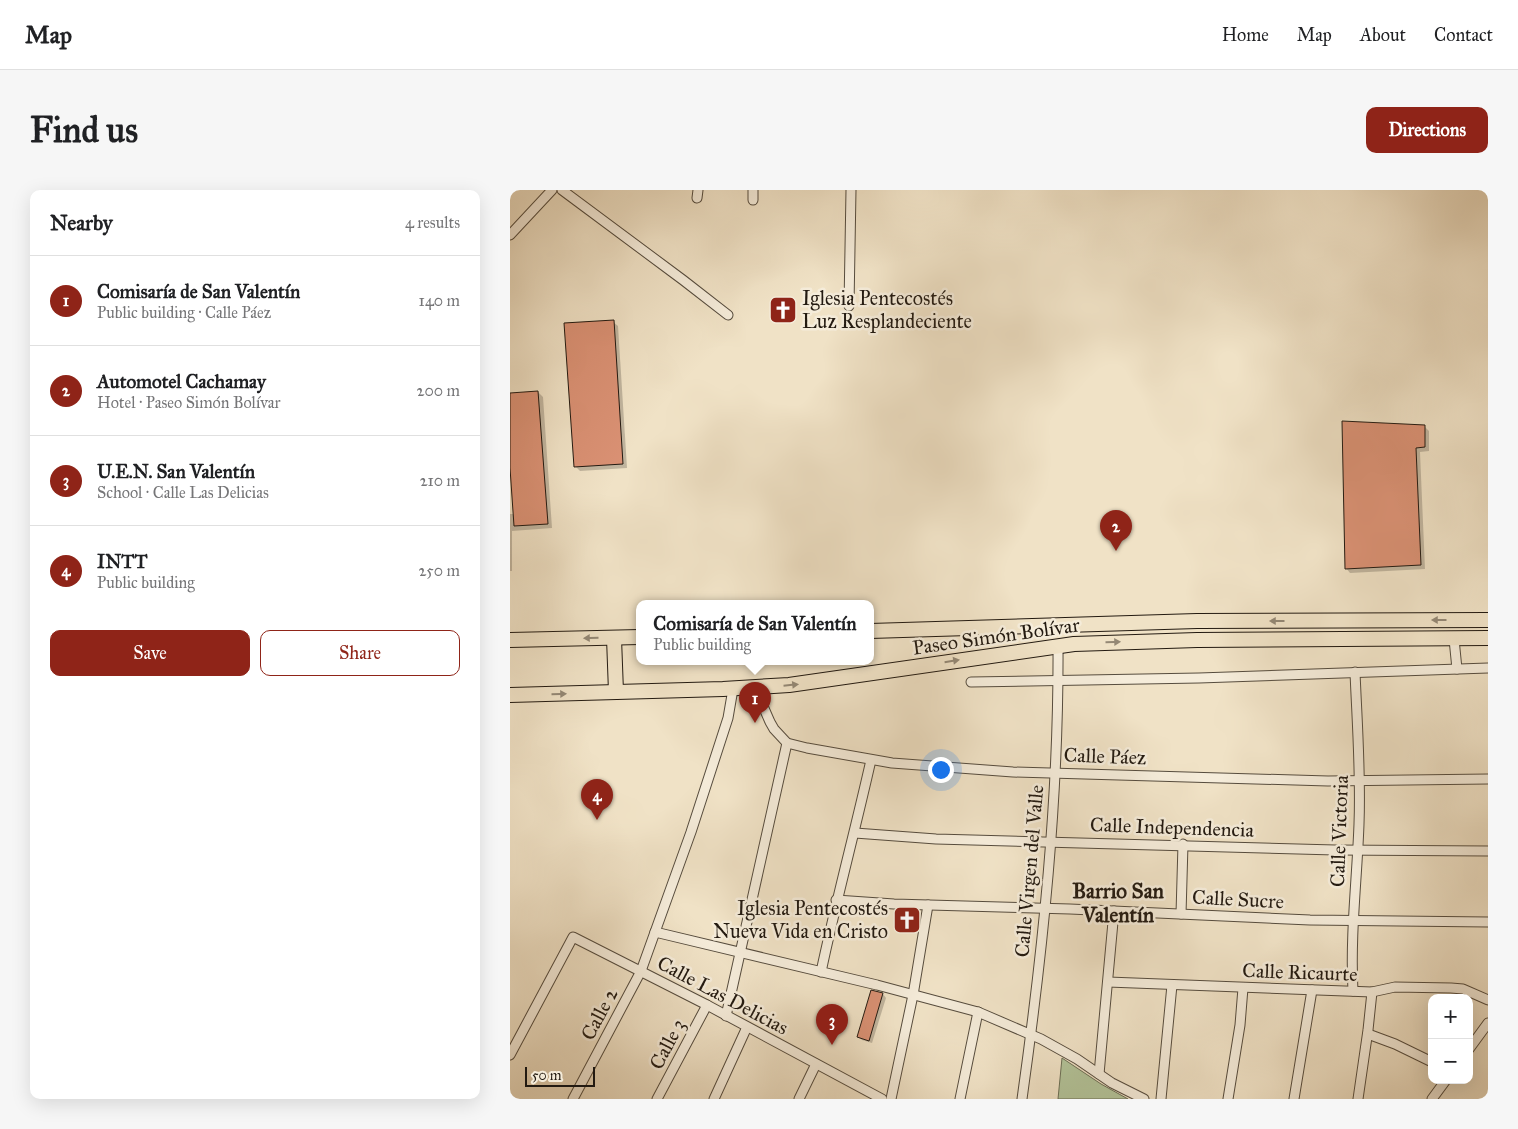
<!DOCTYPE html>
<html lang="en">
<head>
<meta charset="utf-8">
<style>
  :root { --surface:#fff; --page:#f6f6f6; --text:#202124; --muted:#757577; --line:#e0e0e0; --accent:#8f2418 }
  body { margin:0; font-family:"IM FELL Great Primer",serif; background:var(--page); color:var(--text) }
  .controls { position:absolute; right:15px; bottom:15px; display:grid; overflow:hidden; border-radius:10px; box-shadow:0 5px 20px #0002 }
  .controls button { width:45px; height:45px; display:grid; place-items:center; padding:0; border:0; border-bottom:1px solid var(--line); background:var(--surface); color:var(--text); font:25px sans-serif }
  .scale { position:absolute; left:15px; bottom:12px; width:70px; box-sizing:border-box; padding-left:5px; border:2px solid #231a11; border-top:0; font-size:14px; line-height:18px; white-space:nowrap; color:#231a11; -webkit-text-stroke:4px #f5ecda; paint-order:stroke }
  .you { position:absolute; left:430px; top:579px; width:18px; height:18px; margin:-12px; border:4px solid #fff; border-radius:50%; background:#1a73e8; box-shadow:0 0 0 8px #1a73e833 }
  .badge { display:grid; place-items:center; width:32px; height:32px; border-radius:50%; background:var(--accent); color:#fff; font-size:16px; font-weight:700 }
  .pin { position:absolute; translate:-50% -41px; filter:drop-shadow(0 1px 2px #0008) }
  .pin::after { content:''; position:absolute; top:26px; width:18px; height:15px; background:inherit; clip-path:polygon(0 0,100% 0,50% 100%) }
  .popup { position:absolute; left:126px; top:410px; width:238px; height:65px; box-sizing:border-box; display:grid; place-content:center; border-radius:10px; background:var(--surface); filter:drop-shadow(0 1px 4px #0005); font-size:16px; white-space:nowrap; color:var(--muted) }
  .popup b { font-size:19px; color:var(--text) }
  .popup::after { content:''; position:absolute; left:50%; top:100%; margin-left:-10px; border:10px solid transparent; border-top-color:var(--surface) }
  .list { margin:0; padding:0; list-style:none }
  h2 { display:flex; justify-content:space-between; align-items:center; height:65px; margin:0; padding:0 20px; font-size:21px }
  h2 small { font-size:16px; font-weight:400; color:var(--muted) }
  .list li { display:grid; grid-template-columns:32px 1fr auto; gap:15px; align-items:center; box-sizing:border-box; height:90px; padding:0 20px; border-top:1px solid var(--line) }
  .list b { display:block; font-size:19px; white-space:nowrap }
  .list p { margin:0; font-size:16px; white-space:nowrap; color:var(--muted) }
  .list em { font-size:16px; font-style:normal; color:var(--muted) }
  .actions { display:flex; gap:10px; padding:15px 20px }
  .actions a { flex:1; padding:11px 0; border:1px solid var(--accent); border-radius:10px; text-align:center; font-size:18px; color:var(--accent) }
  .actions .main { background:var(--accent); color:#fff }
  .map { position:relative; flex:none; width:978px; height:909px; overflow:hidden; border-radius:10px }
  header { display:flex; align-items:center; gap:30px; box-sizing:border-box; height:70px; padding:0 25px; background:var(--surface); border-bottom:1px solid var(--line) }
  header strong { font-size:24px }
  nav { display:flex; gap:28px; margin-inline-start:auto; font-size:18px }
  .intro { display:flex; align-items:center; justify-content:space-between; box-sizing:border-box; height:120px; padding:0 30px }
  h1 { margin:0; font-size:35px }
  .button { padding:12px 22px; border-radius:10px; background:var(--accent); color:#fff; font-size:18px; font-weight:700 }
  main { display:flex; gap:30px; padding:0 30px }
  aside { flex:1; background:var(--surface); border-radius:10px; box-shadow:0 5px 20px #0002 }
  .map>svg:first-child { display:block }
  .green { fill:#b3c49a; stroke:#6b6f56 }
  .shadow { fill:#0003 }
  .building { fill:#da9174; stroke:#231a11 }
  .lines { fill:none; stroke-linecap:round; stroke-linejoin:round }
  .minor-casing { stroke:#564c3e; stroke-width:11 }
  .primary-casing { stroke:#231a11; stroke-width:16 }
  .minor { stroke:#f5ecda; stroke-width:9 }
  .primary { stroke:#f0e2c6; stroke-width:14 }
  .oneway { fill:#948875 }
  .labels { text-anchor:middle; stroke-width:5; stroke-linejoin:round; paint-order:stroke }
  .poi-label { font-size:20px; fill:#231a11; stroke:#f5ecda; text-anchor:start }
  .street-label { font-size:20px; fill:#231a11; stroke:#f5ecda }
  .neighbourhood-label { font-size:21px; font-weight:bold; fill:#231a11; stroke:#f5ecda }
</style>
</head>
<body>
<header>
<strong>Map</strong>
<nav><a>Home</a><a>Map</a><a>About</a><a>Contact</a></nav>
</header>
<div class="intro"><h1>Find us</h1><a class="button">Directions</a></div>
<main>
<aside>
<h2>Nearby<small>4 results</small></h2>
<ul class="list">
<li><span class="badge">1</span><div><b>Comisaría de San Valentín</b><p>Public building · Calle Páez</p></div><em>140 m</em></li>
<li><span class="badge">2</span><div><b>Automotel Cachamay</b><p>Hotel · Paseo Simón Bolívar</p></div><em>200 m</em></li>
<li><span class="badge">3</span><div><b>U.E.N. San Valentín</b><p>School · Calle Las Delicias</p></div><em>210 m</em></li>
<li><span class="badge">4</span><div><b>INTT</b><p>Public building</p></div><em>250 m</em></li>
</ul>
<div class="actions"><a class="main">Save</a><a>Share</a></div>
</aside>
<div class="map">
<svg width="978" height="909" viewBox="0 0 978 909">
  <rect width="100%" height="100%" fill="#f0e2c6"/>
  <filter id="stains"><feTurbulence type="fractalNoise" baseFrequency=".004" numOctaves="4"/><feColorMatrix values="0 0 0 0 .2 0 0 0 0 .09 0 0 0 0 .02 0 0 0 .5 -.17"/></filter>
  <radialGradient id="worn" r=".72"><stop offset=".6" stop-color="#630" stop-opacity="0"/><stop offset="1" stop-color="#630" stop-opacity=".3"/></radialGradient>
  <polygon class="green" points="552,868 591,894 618,909 548,909"/>
  <g class="shadow">
    <polygon points="103,132 108,136 117,278 70,281 65,276"/>
    <polygon points="28,202 33,207 42,338 2,341 2,381 0,381 0,324 4,324 0,260 0,204"/>
    <polygon points="914,236 919,241 919,261 910,262 915,379 840,383 836,378"/>
    <polygon points="373,804 376,808 362,853 352,850 348,847"/>
  </g>
  <g class="building">
    <polygon points="104,130 113,274 64,277 54,133"/>
    <polygon points="28,201 38,334 4,336 0,278 0,203"/>
    <polygon points="832,231 915,235 915,257 906,258 911,375 835,379"/>
    <polygon points="361,800 373,803 359,851 347,847"/>
  </g>
  <g class="lines">
    <g class="minor-casing">
      <g id="minor">
        <polyline points="52,0 173,90 218,125"/>
        <polyline points="187,8 188,0"/>
        <polyline points="243,10 243,0"/>
        <polyline points="0,45 42,0"/>
        <polyline points="339,116 341,0"/>
        <polyline points="944,449 947,479"/>
        <polyline points="461,492 689,488 978,478"/>
        <polyline points="248,497 253,516 260,532 264,539 277,553 297,558 382,573 503,582 818,591 978,589"/>
        <polyline points="345,643 426,649 825,660 978,661"/>
        <polyline points="326,710 384,714 560,719 800,730 978,732"/>
        <polyline points="671,724 673,654"/>
        <polyline points="145,742 367,795 468,822 531,849 567,869 602,893 634,909"/>
        <path d="M311,782c15,-71 34,-141 50,-212"/>
        <polyline points="598,792 862,802 885,797 941,798 953,799 978,810"/>
        <path d="M843,801c-3,-56 4,-111 6,-167 2,-51 -2,-102 -4,-152"/>
        <polyline points="216,826 277,553"/>
        <polyline points="858,844 885,854 922,872"/>
        <polyline points="959,859 978,833"/>
        <polyline points="0,865 63,747 197,815 372,909"/>
        <polyline points="589,884 604,721"/>
        <polyline points="63,909 131,781 181,642 218,528 223,499"/>
        <polyline points="147,909 197,815"/>
        <polyline points="204,909 237,837"/>
        <polyline points="289,909 306,874"/>
        <polyline points="381,909 403,805 418,715"/>
        <polyline points="450,909 468,822"/>
        <path d="M512,909c21,-150 37,-302 36,-454"/>
        <polyline points="651,909 662,795"/>
        <polyline points="718,909 730,835 733,798"/>
        <polyline points="784,909 802,800"/>
        <polyline points="848,909 858,840 862,802"/>
        <polyline points="922,909 936,890"/>
      </g>
    </g>
    <g class="primary-casing">
      <g id="primary">
        <polyline points="360,441 687,431 978,430"/>
        <polyline points="104,448 106,502"/>
        <polyline points="0,450 130,447"/>
        <polyline points="0,505 213,499 279,495 564,454 687,450 978,448"/>
      </g>
    </g>
    <use href="#minor" class="minor"/>
    <use href="#primary" class="primary"/>
  </g>
  <defs><path id="oneway-solid" d="M-6-.8H1V-3.2L6.5 0L1 3.2V.8H-6Z" transform="scale(1.25)"/></defs>
  <g class="oneway">
    <use href="#oneway-solid" transform="translate(929 430) rotate(180)"/>
    <use href="#oneway-solid" transform="translate(767 431) rotate(180)"/>
    <use href="#oneway-solid" transform="translate(81 448) rotate(179)"/>
    <use href="#oneway-solid" transform="translate(603 452) rotate(-2)"/>
    <use href="#oneway-solid" transform="translate(442 471) rotate(-9)"/>
    <use href="#oneway-solid" transform="translate(281 495) rotate(-6)"/>
    <use href="#oneway-solid" transform="translate(49 504) rotate(-2)"/>
  </g>
  <defs>
    <g id="church-square" transform="scale(1.4375)"><rect x="-9" y="-9" width="18" height="18" rx="4" fill="#8f2418" stroke="#f5ecda"/><path d="M-1.2-6h2.4v3.5h3.3v2.4h-3.3V6h-2.4V-.1h-3.3v-2.4h3.3Z" fill="#fff"/></g>
  </defs>
  <g fill-rule="evenodd">
    <use href="#church-square" x="273" y="120"/>
    <use href="#church-square" x="397" y="730"/>
  </g>
  <g class="labels">
    <g class="poi-label">
      <text x="292" y="115">Iglesia Pentecostés<tspan x="292" dy="23">Luz Resplandeciente</tspan></text>
      <text x="378" y="725" text-anchor="end">Iglesia Pentecostés<tspan x="378" dy="23">Nueva Vida en Cristo</tspan></text>
    </g>
    <g class="street-label">
      <text transform="translate(486 446) rotate(-8)" y="7">Paseo Simón Bolívar</text>
      <text transform="translate(595 566) rotate(2)" y="7">Calle Páez</text>
      <text transform="translate(662 637) rotate(2)" y="7">Calle Independencia</text>
      <text transform="translate(829 641) rotate(-88)" y="7">Calle Victoria</text>
      <text transform="translate(519 681) rotate(-85)" y="7">Calle Virgen del Valle</text>
      <text transform="translate(728 709) rotate(3)" y="7">Calle Sucre</text>
      <text transform="translate(790 782) rotate(2)" y="7">Calle Ricaurte</text>
      <text transform="translate(213 805) rotate(28)" y="7">Calle Las Delicias</text>
      <text transform="translate(89 824) rotate(-62)" y="7">Calle 2</text>
      <text transform="translate(157 854) rotate(-62)" y="7">Calle 3</text>
    </g>
    <g class="neighbourhood-label">
      <text x="608" y="708">Barrio San<tspan x="608" dy="24">Valentín</tspan></text>
    </g>
  </g>
  <rect width="100%" height="100%" filter="url(#stains)"/>
  <rect width="100%" height="100%" fill="url(#worn)"/>
</svg>
<div class="controls">
<button>+</button>
<button>−</button>
</div>
<div class="scale">50 m</div>
<div class="you"></div>
<div class="pin badge" style="left:245px;top:533px">1</div>
<div class="popup"><b>Comisaría de San Valentín</b>Public building</div>
<div class="pin badge" style="left:606px;top:361px">2</div>
<div class="pin badge" style="left:322px;top:855px">3</div>
<div class="pin badge" style="left:87px;top:630px">4</div>
</div>
</main>
</body>
</html>
